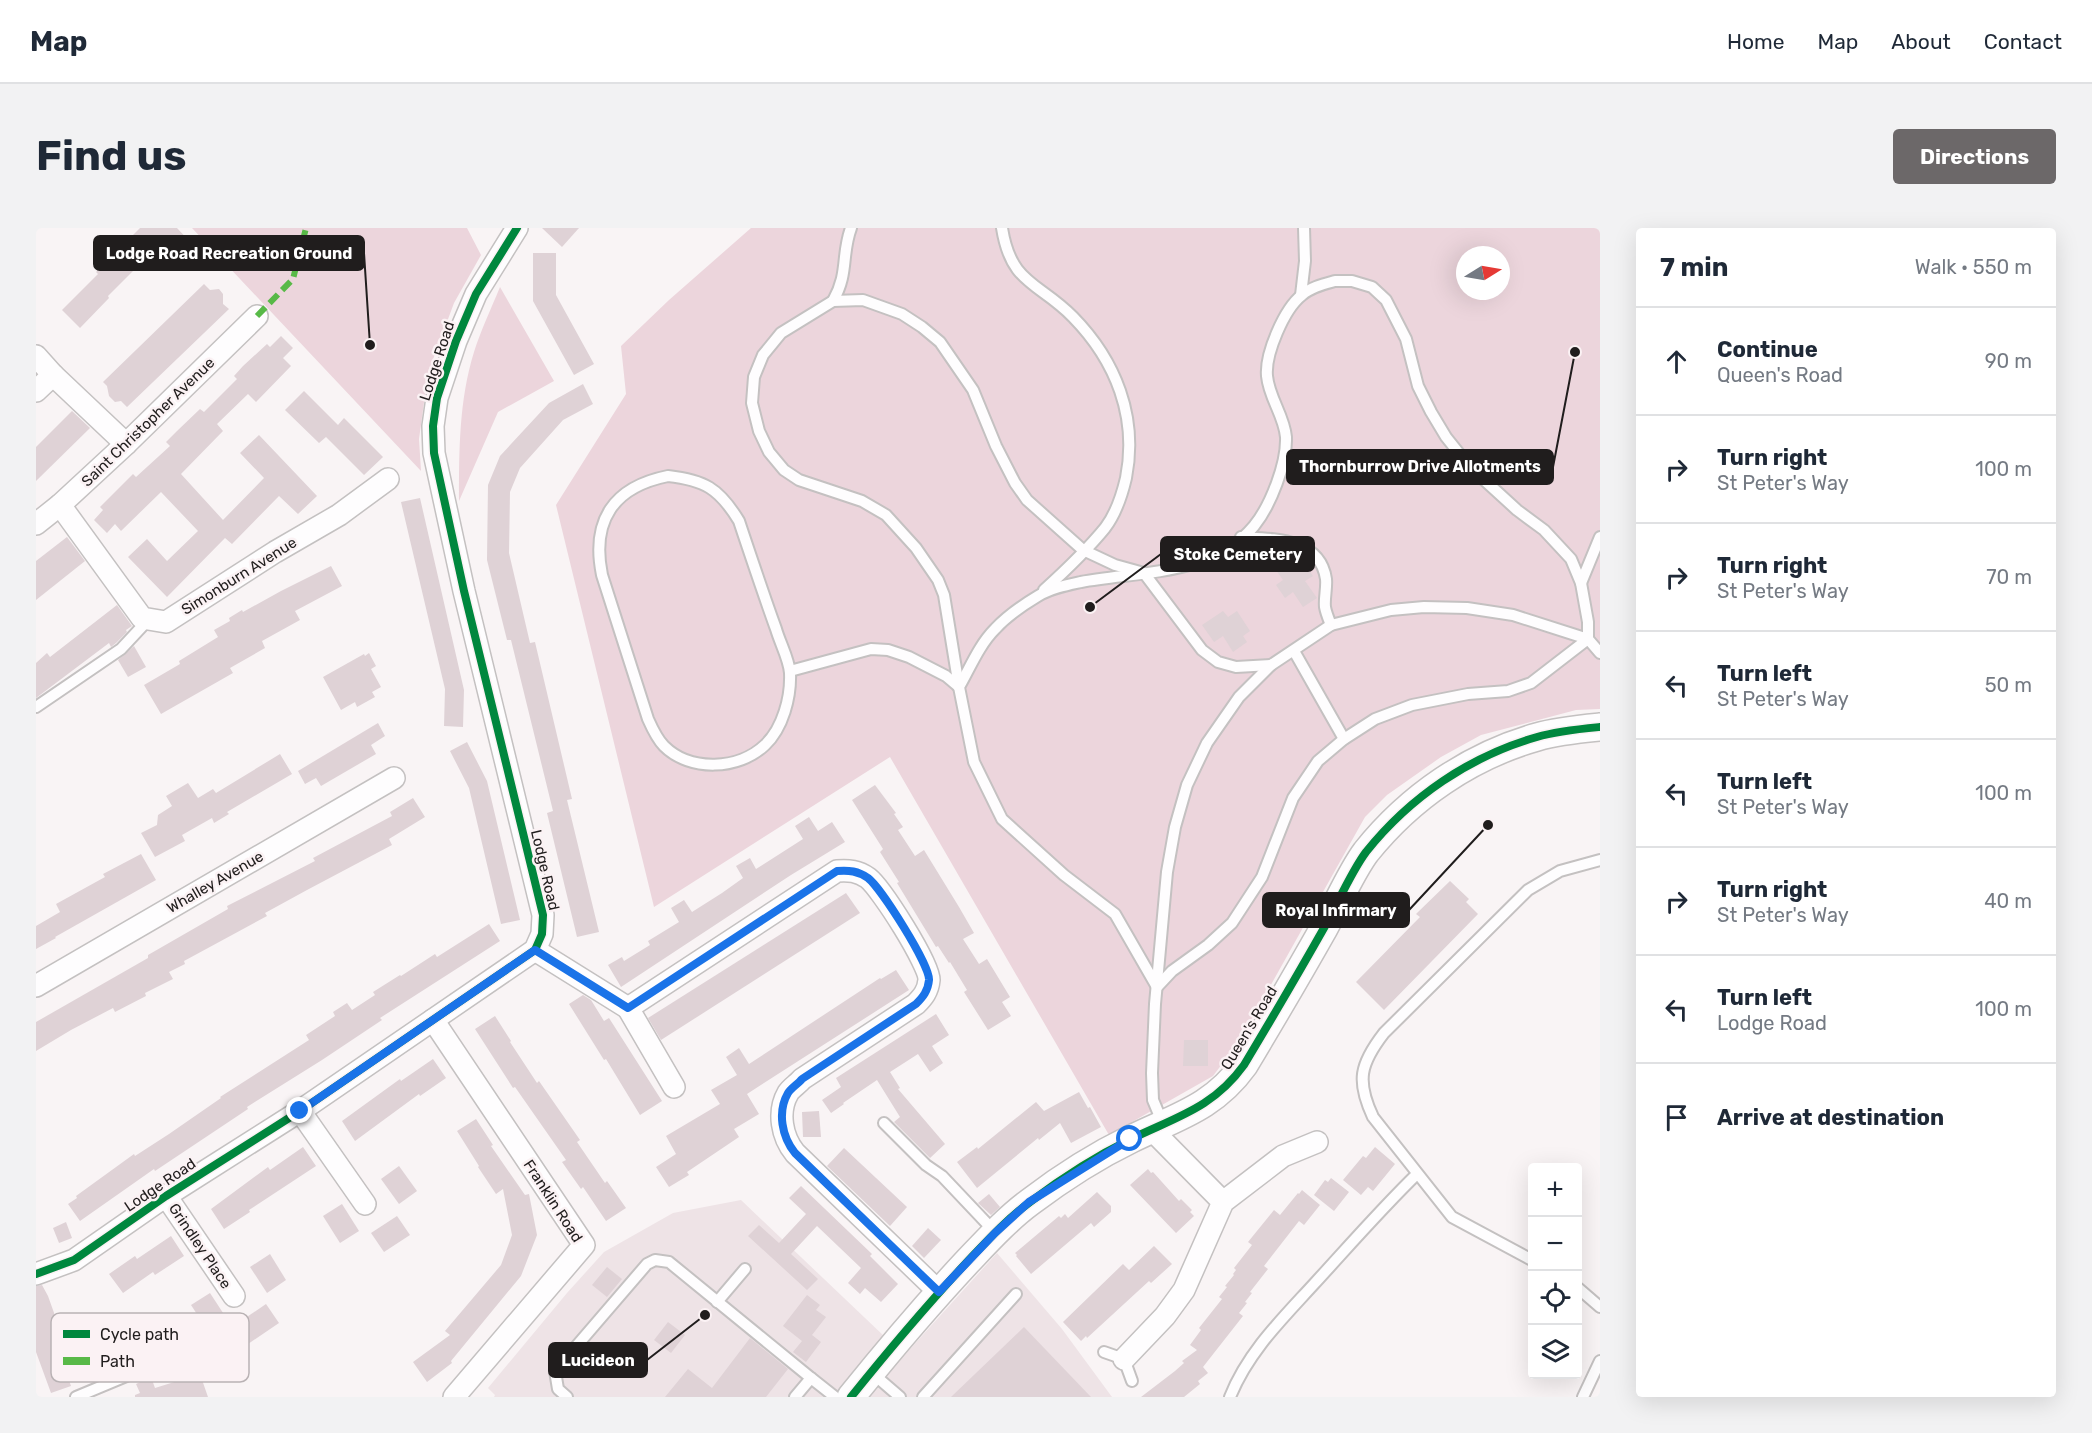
<!DOCTYPE html>
<html lang="en">
<head>
<meta charset="utf-8">
<style>
  :root { --surface:#fff; --page:#f2f2f3; --text:#1f2937; --muted:#747a83; --line:#e0e1e3; --accent:#6c6869 }
  body { margin:0; font-family:Rubik,sans-serif; background:var(--page); color:var(--text) }
  .controls { position:absolute; right:18px; bottom:18px; display:grid; overflow:hidden; border-radius:6px; box-shadow:0 6px 24px #0002 }
  .controls button { width:54px; height:54px; display:grid; place-items:center; padding:0; border:0; border-bottom:2px solid var(--line); background:var(--surface); color:var(--text); font:30px sans-serif }
  .compass { position:absolute; left:1420px; top:18px; width:54px; height:54px; border-radius:50%; background:var(--surface); box-shadow:0 6px 24px #0002; rotate:79deg }
  .stop { position:absolute; width:18px; height:18px; margin:-14px; border:4px solid #1a73e8; border-radius:50%; background:#fff }
  .stop.end { background:#1a73e8; border-color:#fff; box-shadow:0 2px 6px #0008 }
  .list { margin:0; padding:0; list-style:none }
  h2 { display:flex; justify-content:space-between; align-items:center; height:78px; margin:0; padding:0 24px; font-size:26px }
  h2 small { font-size:20px; font-weight:400; color:var(--muted) }
  .list li { display:grid; grid-template-columns:39px 1fr auto; gap:18px; align-items:center; box-sizing:border-box; height:108px; padding:0 24px; border-top:2px solid var(--line) }
  .list b { display:block; font-size:22px; white-space:nowrap }
  .list p { margin:0; font-size:20px; white-space:nowrap; color:var(--muted) }
  .list em { font-size:20px; font-style:normal; color:var(--muted) }
  .icon { flex:none; width:33px; height:33px; fill:none; stroke:currentColor; stroke-width:2; stroke-linecap:round; stroke-linejoin:round }
  .map { position:relative; flex:none; width:1564px; height:1169px; overflow:hidden; border-radius:6px }
  header { display:flex; align-items:center; gap:36px; box-sizing:border-box; height:84px; padding:0 30px; background:var(--surface); border-bottom:2px solid var(--line) }
  header strong { font-size:28px }
  nav { display:flex; gap:33px; margin-inline-start:auto; font-size:21px }
  .intro { display:flex; align-items:center; justify-content:space-between; box-sizing:border-box; height:144px; padding:0 36px }
  h1 { margin:0; font-size:42px }
  .button { padding:15px 27px; border-radius:6px; background:var(--accent); color:#fff; font-size:21px; font-weight:700 }
  main { display:flex; gap:36px; padding:0 36px }
  aside { flex:1; background:var(--surface); border-radius:6px; box-shadow:0 6px 24px #0002 }
  .map>svg:first-child { display:block }
  .built { fill:#eee3e6 }
  .green { fill:#ecd5dc; fill-rule:evenodd }
  .building { fill:#dfd2d6 }
  .lines { fill:none; stroke-linecap:round; stroke-linejoin:round }
  .service-casing { stroke:#c4c1c1; stroke-width:14 }
  .minor-casing { stroke:#c4c1c1; stroke-width:24 }
  .tertiary-casing { stroke:#c4c1c1; stroke-width:30 }
  .service { stroke:#fefdfe; stroke-width:10 }
  .minor { stroke:#fefdfe; stroke-width:21 }
  .tertiary { stroke:#fefdfe; stroke-width:27 }
  .quiet { stroke:#58b947; stroke-width:6; stroke-dasharray:12 6; stroke-linecap:butt }
  .cycleway-casing { stroke:#fbf2f4; stroke-width:11 }
  .cycleway { stroke:#00873e; stroke-width:8 }
  .route { stroke:#1a73e8; stroke-width:8 }
  .labels { text-anchor:middle; stroke-width:5; stroke-linejoin:round; paint-order:stroke }
  .street-label { font-size:15px; fill:#201d1d; stroke:#fbf2f4 }
  .key { fill:#fbf2f4; stroke:#b9b2b4; stroke-width:1.5 }
  .key-label { font-size:16px; fill:#201d1d }
  .leader { fill:none; stroke:#201d1d; stroke-width:2 }
  .callout-dot { fill:#201d1d; stroke:#fbf2f4; stroke-width:2 }
  .callout { fill:#201d1d; stroke:#201d1d; stroke-width:2 }
  .callout-label { font-size:16px; text-anchor:middle; font-weight:bold; fill:#fff }
</style>
</head>
<body>
<header>
<strong>Map</strong>
<nav><a>Home</a><a>Map</a><a>About</a><a>Contact</a></nav>
</header>
<div class="intro"><h1>Find us</h1><a class="button">Directions</a></div>
<main>
<div class="map">
<svg width="1564" height="1169" viewBox="0 0 1564 1169">
  <rect width="100%" height="100%" fill="#f9f4f5"/>
  <g class="built">
    <polygon points="705,972 849,1109 802,1169 458,1169 459,1167 452,1160 531,1065 568,1024 637,985"/>
    <polygon points="961,1025 1026,1101 1076,1169 834,1169 845,1153"/>
  </g>
  <g class="green">
    <polygon points="156,0 431,0 445,27 418,75 392,145 383,211 385,243"/>
    <path d="M715,0h849v481l-24,1 -95,25 -40,22 -54,38 -22,22 -125,223 -27,36 -104,59 -219,-378 -236,150 -98,-402 70,-111 -5,-48 48,-46zM1429,27h36v36h-36z"/>
    <path d="M464,59l54,94 -56,31 -39,89c0,-50 0,-101 15,-149 7,-22 17,-43 26,-65z"/>
  </g>
  <g class="building">
    <polygon points="104,0 141,0 158,18 138,37 121,19 72,68 73,70 44,100 26,82 62,46 60,44"/>
    <polygon points="506,0 543,0 526,19"/>
    <polygon points="497,25 520,25 520,67 558,136 538,147 497,73"/>
    <polygon points="168,56 174,62 183,61 187,66 187,76 193,81 91,179 85,173 79,174 73,168 71,158 67,154"/>
    <polygon points="245,108 257,120 247,130 255,138 220,174 212,166 181,196 187,203 145,246 187,292 228,250 204,225 223,207 281,268 262,286 243,268 196,316 189,310 131,369 92,329 111,311 131,333 162,303 125,264 85,303 79,296 71,305 58,292 67,282 64,279 97,246 100,249 134,218 130,214 141,203 164,181 168,184 201,151 198,148 207,138 231,116 234,119"/>
    <polygon points="547,156 557,176 527,192 484,240 474,264 473,325 494,415 499,414 536,571 531,572 563,704 541,709 511,585 517,583 475,412 471,412 451,332 452,257 464,228 513,175"/>
    <polygon points="268,163 302,197 308,190 347,229 328,247 290,209 283,215 249,182"/>
    <polygon points="36,183 54,200 0,253 0,219"/>
    <polygon points="384,270 428,462 427,499 408,498 409,461 365,274"/>
    <polygon points="31,309 49,333 0,372 0,333"/>
    <polygon points="1262,326 1277,348 1269,353 1281,370 1267,379 1257,364 1249,370 1240,357 1247,352 1240,342"/>
    <polygon points="295,338 306,358 259,383 264,392 226,413 229,420 194,440 197,445 125,486 108,457 144,436 143,433 182,409 178,402 194,393 193,390 206,382 207,384 245,363"/>
    <polygon points="81,377 96,398 90,402 91,404 80,415 75,419 73,415 0,470 0,435 11,425 14,429"/>
    <polygon points="1187,383 1192,389 1201,383 1214,403 1207,408 1211,414 1197,424 1187,408 1178,414 1166,397"/>
    <polygon points="98,418 110,439 92,449 82,432"/>
    <polygon points="333,425 340,438 335,441 345,459 336,464 339,469 321,479 319,474 305,482 287,449 328,426 329,428"/>
    <polygon points="342,495 349,508 335,517 340,526 285,558 280,550 269,556 262,543"/>
    <polygon points="431,514 451,553 484,692 465,696 433,560 414,523"/>
    <polygon points="244,526 256,546 191,584 193,586 178,595 176,590 146,607 149,613 119,629 105,605 121,597 122,587 136,578 130,568 152,555 162,570 177,561 180,565"/>
    <polygon points="839,557 860,585 858,586 867,599 862,602 879,628 888,622 923,679 938,705 927,711 943,736 951,731 974,769 966,774 975,788 952,802 928,764 931,762 914,734 913,735 902,718 900,719 861,655 863,654 844,624 847,621 816,572"/>
    <polygon points="377,570 389,589 353,611 356,617 271,662 229,685 231,688 148,733 149,736 133,744 137,751 109,765 110,768 79,784 77,780 35,802 0,823 0,794 112,730 112,727 192,681 191,678 279,633 277,630 356,588 354,584"/>
    <polygon points="773,589 782,603 796,594 809,614 755,647 585,759 572,737 586,729 588,733 614,717 612,713 643,694 635,680 648,672 656,684 686,665 707,650 700,638 714,630 720,641 767,611 759,598"/>
    <polygon points="105,626 120,652 19,709 20,710 0,721 0,698 24,684 20,676 69,649 67,646"/>
    <polygon points="1414,653 1433,671 1430,674 1442,686 1348,782 1320,754 1384,689 1380,686"/>
    <polygon points="810,665 824,685 625,812 612,790"/>
    <polygon points="453,696 464,713 344,790 346,792 286,832 211,879 212,881 119,943 118,941 44,993 32,976 41,970 40,968 98,926 99,928 133,906 185,870 184,869 273,812 270,807 299,788 297,784 311,775 316,782 339,767 337,764 364,747 365,748 399,726 401,729"/>
    <polygon points="860,742 873,762 711,866 723,886 698,901 703,909 651,944 653,947 633,959 620,939 640,926 630,908 684,876 675,862 701,847 690,829 703,820 713,836 844,750 845,751"/>
    <polygon points="547,767 555,772 568,793 573,790 626,873 604,887 570,831 568,832 533,776"/>
    <polygon points="900,786 913,807 896,818 907,835 894,844 882,826 854,844 864,860 862,861 909,916 894,930 858,894 864,889 841,852 807,875 808,876 795,885 786,872 805,859 800,850"/>
    <polygon points="459,788 475,813 474,814 501,855 503,853 544,912 541,914 569,955 571,953 590,980 570,993 547,959 545,961 526,934 530,932 479,859 477,860 439,801"/>
    <polygon points="1148,812 1172,812 1172,838 1147,838"/>
    <polygon points="397,831 410,850 384,868 383,866 319,913 306,893 364,851 365,853"/>
    <polygon points="1043,864 1052,880 1054,879 1065,899 1035,915 1024,895 1003,912 1002,910 941,960 921,934 941,919 942,921 1000,874 1008,883"/>
    <polygon points="783,883 785,909 767,909 766,884"/>
    <polygon points="440,891 457,917 455,918 489,967 493,966 501,1007 485,1048 415,1133 416,1135 391,1154 377,1134 414,1107 409,1103 465,1037 476,1007 467,961 460,966 442,939 443,938 421,903"/>
    <polygon points="267,919 280,938 213,982 214,984 188,1001 175,981 232,939 234,942"/>
    <polygon points="1339,919 1359,936 1337,963 1332,959 1325,967 1307,952 1327,928 1330,930"/>
    <polygon points="808,920 871,979 854,998 791,938"/>
    <polygon points="363,938 381,963 363,976 345,951"/>
    <polygon points="1112,941 1115,945 1117,944 1143,973 1145,971 1156,982 1154,984 1158,988 1140,1005 1094,957"/>
    <polygon points="1295,950 1313,964 1298,983 1278,967 1289,952 1292,954"/>
    <polygon points="765,958 836,1026 834,1028 862,1056 845,1074 829,1060 824,1066 812,1055 825,1040 781,998 755,1026 782,1051 771,1062 712,1008 723,997 743,1015 770,986 753,970"/>
    <polygon points="1266,962 1284,977 1268,997 1263,993 1228,1038 1232,1041 1214,1064 1216,1065 1209,1074 1211,1075 1203,1085 1207,1088 1167,1139 1172,1145 1162,1153 1164,1156 1148,1169 1105,1169 1139,1143 1148,1135 1146,1133 1161,1122 1154,1117 1165,1102 1163,1100 1186,1071 1183,1069 1191,1059 1189,1058 1198,1047 1197,1046 1200,1042 1198,1040 1216,1017 1212,1014 1238,982 1244,987 1262,965 1263,966"/>
    <polygon points="1061,964 1075,978 1075,984 1058,999 1055,995 995,1046 980,1028 981,1027 979,1025 1023,988 1025,990 1029,986 1032,990"/>
    <polygon points="953,966 964,979 955,987 942,975"/>
    <polygon points="306,976 323,1003 304,1015 287,988"/>
    <polygon points="361,988 374,1007 348,1024 335,1005"/>
    <polygon points="30,994 36,1010 23,1015 17,1000"/>
    <polygon points="892,1000 905,1012 888,1030 876,1018"/>
    <polygon points="135,1008 148,1028 119,1047 117,1044 87,1065 73,1046 99,1028 101,1031"/>
    <polygon points="1118,1018 1136,1036 1115,1055 1113,1053 1051,1110 1050,1108 1045,1113 1027,1094 1087,1036 1093,1042"/>
    <polygon points="234,1026 250,1052 231,1065 214,1039"/>
    <polygon points="571,1039 586,1051 571,1069 556,1057"/>
    <polygon points="6,1057 12,1068 27,1110 19,1113 35,1158 15,1165 0,1124 0,1058"/>
    <polygon points="174,1065 191,1091 172,1103 155,1077"/>
    <polygon points="771,1067 784,1077 780,1082 790,1089 776,1107 785,1114 770,1134 757,1124 766,1113 747,1098"/>
    <polygon points="230,1076 243,1095 212,1116 199,1097"/>
    <polygon points="632,1094 649,1107 635,1125 618,1112"/>
    <polygon points="988,1099 1055,1169 915,1169"/>
    <polygon points="714,1110 752,1141 730,1169 629,1169 652,1141 676,1160"/>
    <polygon points="164,1146 172,1169 99,1169 99,1167 104,1165 100,1156 115,1149 119,1160"/>
  </g>
  <g class="lines">
    <g class="service-casing">
      <g id="service">
        <path d="M966,0c9,57 37,54 71,89 43,44 65,100 53,161 -4,17 -11,37 -21,50 -18,22 -40,43 -61,62"/>
        <path d="M1299,53h17l20,6 14,13 20,39 12,47 13,26 15,25 24,30 47,43 27,20 27,29 10,24 7,39v17l-57,44 -23,8 -40,3 -56,11 -37,14 -31,20 -26,22 -25,37 -31,79 -30,46 -24,22 -36,26 -15,16 -42,-73 -51,-39 -62,-56 -28,-57 -15,-75c11,-19 20,-42 36,-58 12,-13 28,-24 43,-33 13,-8 29,-11 43,-14 58,-11 132,-6 173,-56 17,-21 33,-63 32,-89 -2,-22 -17,-39 -19,-61 -2,-22 17,-67 35,-81 9,-8 22,-11 33,-14z"/>
        <polyline points="1265,67 1269,33 1268,0"/>
        <path d="M797,73c16,-28 8,-46 18,-73"/>
        <path d="M632,248c36,4 51,12 71,45 12,36 24,72 37,108 4,14 13,30 14,44 1,24 -7,55 -25,72 -26,25 -75,27 -101,1 -7,-7 -12,-18 -16,-27l-46,-144c-11,-54 11,-88 66,-99z"/>
        <path d="M1205,309c33,2 79,1 85,42 1,9 -2,19 -1,28 1,6 4,13 6,18"/>
        <polyline points="1545,355 1564,309"/>
        <polyline points="1258,423 1308,511"/>
        <polyline points="754,443 835,421 852,422 873,429 910,448 923,459"/>
        <polyline points="923,459 908,367 902,352 880,320 850,287 826,273 763,252 748,242 733,224 723,203 716,175 718,149 727,127 745,105 797,73 827,72 866,86 886,99 904,114 937,162 960,218 979,255 991,272 1047,322 1079,337 1108,345 1166,422 1182,434 1200,439 1235,437"/>
        <polyline points="0,479 85,421 113,391"/>
        <polyline points="848,895 890,937 906,948 959,1004"/>
        <polyline points="1127,896 1117,872 1116,845 1119,776 1131,644 1139,599 1151,557 1171,515 1203,469 1235,437 1295,397 1355,382 1388,379 1431,380 1477,387 1552,411 1564,425"/>
        <path d="M1496,1032l-80,-43 -79,-100c-17,-36 -13,-53 11,-84l144,-143 32,-19 40,-11"/>
        <polyline points="1542,1060 1564,1079"/>
        <polyline points="681,1074 709,1041"/>
        <polyline points="1068,1124 1088,1131 1096,1153"/>
        <polyline points="835,1144 864,1169"/>
        <polyline points="40,1169 112,1139 129,1142 153,1132"/>
        <polyline points="531,1169 522,1161 519,1143 611,1036 619,1032 633,1034 775,1150"/>
        <polyline points="759,1169 775,1150 799,1169"/>
        <polyline points="887,1169 980,1066"/>
        <path d="M1194,1169c18,-45 52,-78 84,-113 34,-37 67,-75 103,-110"/>
        <polyline points="1547,1169 1564,1133"/>
      </g>
    </g>
    <g class="minor-casing">
      <g id="minor">
        <polyline points="0,128 17,147 90,216"/>
        <polyline points="0,163 17,147"/>
        <polyline points="24,277 106,390 130,394 239,324 303,287 352,251"/>
        <polyline points="0,296 24,277 90,216 221,88"/>
        <path d="M499,722l93,58 209,-137c12,-1 21,0 31,7 13,10 62,87 61,102 -1,11 -6,17 -13,24l-114,75c-4,5 -11,9 -14,14 -11,19 -6,44 7,60l144,139"/>
        <polyline points="0,758 358,550"/>
        <polyline points="592,780 638,859"/>
        <polyline points="397,792 548,1017 418,1169"/>
        <polyline points="264,883 329,976"/>
        <polyline points="1116,902 1187,974"/>
        <polyline points="130,968 198,1068"/>
        <polyline points="0,1046 38,1032 130,968 264,883 499,722 506,706 507,687 428,363 398,225 397,198 401,170 420,113 440,66 481,0"/>
        <polyline points="1088,1131 1129,1088 1148,1062 1187,974 1247,928 1281,914"/>
      </g>
    </g>
    <g class="tertiary-casing">
      <path id="tertiary" d="M815,1169c37,-46 76,-92 116,-135 20,-21 40,-43 63,-60 29,-22 68,-47 101,-63 45,-22 82,-31 113,-74 27,-45 54,-91 80,-137 13,-23 27,-56 42,-76 44,-55 104,-96 171,-115 20,-6 42,-8 63,-10"/>
    </g>
    <use href="#service" class="service"/>
    <use href="#minor" class="minor"/>
    <use href="#tertiary" class="tertiary"/>
    <polyline class="quiet" points="221,88 257,51 270,0"/>
    <g class="cycleway-casing">
      <g id="cycleway">
        <polyline points="0,1046 38,1032 130,968 264,883 499,722 506,706 507,687 428,363 398,225 397,198 401,170 420,113 440,66 481,0"/>
        <path d="M815,1169c37,-46 76,-92 116,-135 20,-21 40,-43 63,-60 29,-22 68,-47 101,-63 45,-22 82,-31 113,-74 27,-45 54,-91 80,-137 13,-23 27,-56 42,-76 44,-55 104,-96 171,-115 20,-6 42,-8 63,-10"/>
      </g>
    </g>
    <use href="#cycleway" class="cycleway"/>
  </g>
  <g class="lines">
    <path class="route" d="M264,883l235,-161 93,58 209,-137c12,-1 21,0 31,7 13,10 62,87 61,102 -1,11 -6,17 -13,24l-114,75c-4,5 -11,9 -14,14 -11,19 -6,44 7,60l144,139 56,-59 34,-31 101,-63"/>
  </g>
  <g class="labels">
    <g class="street-label">
      <text transform="translate(401 133) rotate(-72)" y="5">Lodge Road</text>
      <text transform="translate(112 194) rotate(-44)" y="5">Saint Christopher Avenue</text>
      <text transform="translate(203 348) rotate(-32)" y="5">Simonburn Avenue</text>
      <text transform="translate(509 642) rotate(77)" y="5">Lodge Road</text>
      <text transform="translate(179 654) rotate(-30)" y="5">Whalley Avenue</text>
      <text transform="translate(1213 800) rotate(-59)" y="5">Queen's Road</text>
      <text transform="translate(124 957) rotate(-34)" y="5">Lodge Road</text>
      <text transform="translate(517 973) rotate(57)" y="5">Franklin Road</text>
      <text transform="translate(164 1018) rotate(56)" y="5">Grindley Place</text>
    </g>
  </g>
  <rect x="15" y="1085" width="198" height="69" rx="9" class="key"/>
  <rect x="27" y="1102" width="27" height="8" fill="#00873e"/>
  <rect x="27" y="1129" width="27" height="8" fill="#58b947"/>
  <g class="key-label">
    <text x="64" y="1112">Cycle path</text>
    <text x="64" y="1139">Path</text>
  </g>
  <path class="leader" d="M334 117L328 25M1539 124L1517 239M1054 379L1125 326M1452 597L1373 682M669 1087L611 1132"/>
  <g class="callout-dot">
    <circle cx="334" cy="117" r="6"/>
    <circle cx="1539" cy="124" r="6"/>
    <circle cx="1054" cy="379" r="6"/>
    <circle cx="1452" cy="597" r="6"/>
    <circle cx="669" cy="1087" r="6"/>
  </g>
  <g class="callout">
    <rect x="58" y="8" width="270" height="34" rx="6"/>
    <rect x="1251" y="222" width="266" height="34" rx="6"/>
    <rect x="1125" y="309" width="153" height="34" rx="6"/>
    <rect x="1227" y="665" width="146" height="34" rx="6"/>
    <rect x="513" y="1115" width="98" height="34" rx="6"/>
  </g>
  <g class="callout-label">
    <text x="193" y="31">Lodge Road Recreation Ground</text>
    <text x="1384" y="244">Thornburrow Drive Allotments</text>
    <text x="1202" y="332">Stoke Cemetery</text>
    <text x="1300" y="688">Royal Infirmary</text>
    <text x="562" y="1138">Lucideon</text>
  </g>
</svg>
<div class="controls">
<button>+</button>
<button>−</button>
<button><svg class="icon" aria-label="locate" viewBox="0 0 24 24"><circle cx="12" cy="12" r="6"/><path d="M12 2v4M12 18v4M2 12h4M18 12h4"/></svg></button>
<button><svg class="icon" aria-label="layers" viewBox="0 0 24 24"><path d="M12 4l9 5-9 5-9-5zM3 14l9 5 9-5"/></svg></button>
</div>
<svg class="compass" viewBox="-18 -18 36 36"><path d="M0-13l5 13h-10z" fill="#e53935"/><path d="M0 13l5-13h-10z" fill="#747a83"/></svg>
<div class="stop" style="left:1094px;top:911px"></div>
<div class="stop end" style="left:264px;top:883px"></div>
</div>
<aside>
<h2>7 min<small>Walk · 550 m</small></h2>
<ul class="list">
<li><svg class="icon" aria-label="ahead" viewBox="0 0 24 24"><path d="M12 20V5M6 11l6-6 6 6"/></svg><div><b>Continue</b><p>Queen's Road</p></div><em>90 m</em></li>
<li><svg class="icon" aria-label="right" viewBox="0 0 24 24"><path d="M7 20v-9h11M14 6l5 5-5 5"/></svg><div><b>Turn right</b><p>St Peter's Way</p></div><em>100 m</em></li>
<li><svg class="icon" aria-label="right" viewBox="0 0 24 24"><path d="M7 20v-9h11M14 6l5 5-5 5"/></svg><div><b>Turn right</b><p>St Peter's Way</p></div><em>70 m</em></li>
<li><svg class="icon" aria-label="left" viewBox="0 0 24 24"><path d="M17 20v-9H6M10 6l-5 5 5 5"/></svg><div><b>Turn left</b><p>St Peter's Way</p></div><em>50 m</em></li>
<li><svg class="icon" aria-label="left" viewBox="0 0 24 24"><path d="M17 20v-9H6M10 6l-5 5 5 5"/></svg><div><b>Turn left</b><p>St Peter's Way</p></div><em>100 m</em></li>
<li><svg class="icon" aria-label="right" viewBox="0 0 24 24"><path d="M7 20v-9h11M14 6l5 5-5 5"/></svg><div><b>Turn right</b><p>St Peter's Way</p></div><em>40 m</em></li>
<li><svg class="icon" aria-label="left" viewBox="0 0 24 24"><path d="M17 20v-9H6M10 6l-5 5 5 5"/></svg><div><b>Turn left</b><p>Lodge Road</p></div><em>100 m</em></li>
<li><svg class="icon" aria-label="arrive" viewBox="0 0 24 24"><path d="M6 21V4h12l-3 4 3 4H6"/></svg><div><b>Arrive at destination</b></div></li>
</ul>
</aside>
</main>
</body>
</html>
